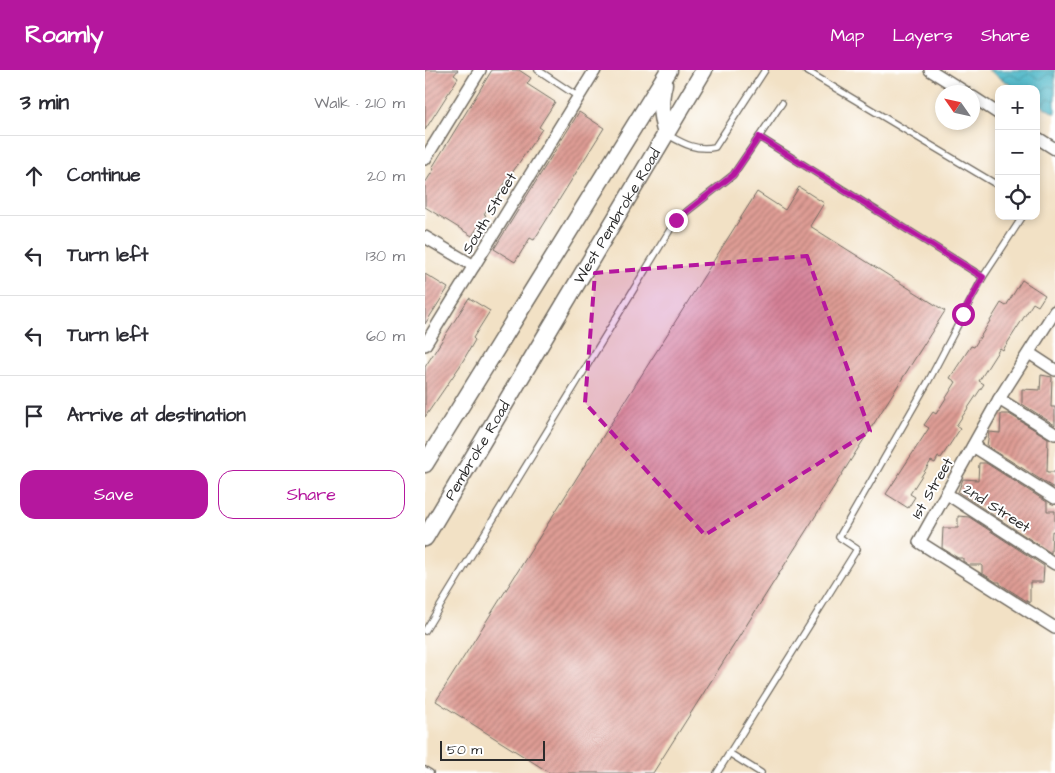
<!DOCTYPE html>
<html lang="en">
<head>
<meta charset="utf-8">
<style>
  :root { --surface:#fff; --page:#f2f2f3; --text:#2b2b33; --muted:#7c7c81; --line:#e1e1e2; --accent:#b5179e }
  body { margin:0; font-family:"Architects Daughter",sans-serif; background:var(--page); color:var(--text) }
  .controls { position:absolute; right:15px; top:15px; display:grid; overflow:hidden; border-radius:10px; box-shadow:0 2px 8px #0003 }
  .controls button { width:45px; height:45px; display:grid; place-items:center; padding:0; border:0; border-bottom:1px solid var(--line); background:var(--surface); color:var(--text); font:25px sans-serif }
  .compass { position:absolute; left:510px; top:15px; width:45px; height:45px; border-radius:50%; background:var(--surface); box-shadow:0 2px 8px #0003; rotate:304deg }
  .scale { position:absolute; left:15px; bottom:12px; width:105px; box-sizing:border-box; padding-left:5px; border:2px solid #2b2b2b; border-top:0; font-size:14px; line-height:18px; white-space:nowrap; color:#2b2b2b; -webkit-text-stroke:4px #fff; paint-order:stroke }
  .stop { position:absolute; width:15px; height:15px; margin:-11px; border:4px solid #b5179e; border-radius:50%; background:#fff }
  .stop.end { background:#b5179e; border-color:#fff; box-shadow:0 1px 5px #0008 }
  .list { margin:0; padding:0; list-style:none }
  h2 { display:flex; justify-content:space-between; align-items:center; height:65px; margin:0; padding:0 20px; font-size:21px }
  h2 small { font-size:16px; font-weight:400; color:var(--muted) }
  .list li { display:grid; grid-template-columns:32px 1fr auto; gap:15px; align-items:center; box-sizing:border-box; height:80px; padding:0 20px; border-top:1px solid var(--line) }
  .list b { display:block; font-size:19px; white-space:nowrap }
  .list em { font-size:16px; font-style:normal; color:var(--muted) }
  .actions { display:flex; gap:10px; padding:15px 20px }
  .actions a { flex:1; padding:11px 0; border:1px solid var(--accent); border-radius:15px; text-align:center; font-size:18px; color:var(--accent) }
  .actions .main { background:var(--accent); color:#fff }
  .icon { flex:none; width:28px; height:28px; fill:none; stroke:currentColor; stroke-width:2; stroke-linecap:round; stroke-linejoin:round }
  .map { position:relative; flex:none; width:630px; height:703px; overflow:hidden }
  header { display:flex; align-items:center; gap:30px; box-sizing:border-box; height:70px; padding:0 25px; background:var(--accent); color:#fff }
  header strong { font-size:24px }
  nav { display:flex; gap:28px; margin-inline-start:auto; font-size:18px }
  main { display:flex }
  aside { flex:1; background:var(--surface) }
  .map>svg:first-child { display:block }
  .water { fill:url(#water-waves); stroke:#3a7078 }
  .building { fill:url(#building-hatch) }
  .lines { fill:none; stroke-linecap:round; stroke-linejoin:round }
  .service-casing { stroke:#716b61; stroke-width:8 }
  .minor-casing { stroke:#716b61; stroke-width:14 }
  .secondary-casing { stroke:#716b61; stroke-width:19 }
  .service { stroke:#fff; stroke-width:5.5 }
  .minor { stroke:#fff; stroke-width:11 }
  .secondary { stroke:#fff; stroke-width:16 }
  .route { stroke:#b5179e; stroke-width:6 }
  .marked { fill:#b5179e; fill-opacity:0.2; stroke:#b5179e; stroke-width:4; stroke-dasharray:10 6; stroke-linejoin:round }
  .labels { text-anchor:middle; stroke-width:4; stroke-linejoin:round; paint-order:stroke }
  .street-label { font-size:15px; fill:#2b2b2b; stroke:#fff }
</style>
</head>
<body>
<header>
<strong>Roamly</strong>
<nav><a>Map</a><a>Layers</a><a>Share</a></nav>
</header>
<main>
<aside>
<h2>3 min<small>Walk · 210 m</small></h2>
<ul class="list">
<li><svg class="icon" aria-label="ahead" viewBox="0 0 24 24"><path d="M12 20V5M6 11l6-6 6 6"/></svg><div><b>Continue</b></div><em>20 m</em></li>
<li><svg class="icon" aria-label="left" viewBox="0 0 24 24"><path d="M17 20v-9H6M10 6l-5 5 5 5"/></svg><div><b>Turn left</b></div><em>130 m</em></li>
<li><svg class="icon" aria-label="left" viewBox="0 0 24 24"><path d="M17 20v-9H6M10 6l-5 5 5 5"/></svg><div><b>Turn left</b></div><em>60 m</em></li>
<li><svg class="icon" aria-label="arrive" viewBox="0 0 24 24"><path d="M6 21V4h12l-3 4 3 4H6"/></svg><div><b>Arrive at destination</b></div></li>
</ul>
<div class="actions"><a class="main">Save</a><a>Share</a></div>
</aside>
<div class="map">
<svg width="630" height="703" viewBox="0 0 630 703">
  <defs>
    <pattern id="water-waves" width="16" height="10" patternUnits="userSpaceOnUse" patternTransform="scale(1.25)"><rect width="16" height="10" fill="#49b5c6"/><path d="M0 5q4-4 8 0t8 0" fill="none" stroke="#3d93a1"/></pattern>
    <pattern id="building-hatch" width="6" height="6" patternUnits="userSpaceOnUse" patternTransform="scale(1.25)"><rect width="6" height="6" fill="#de9c94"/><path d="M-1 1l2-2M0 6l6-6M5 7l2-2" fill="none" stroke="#b47f79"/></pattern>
  </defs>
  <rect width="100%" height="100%" fill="#fff"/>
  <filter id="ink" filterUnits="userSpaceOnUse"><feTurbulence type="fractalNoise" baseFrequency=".02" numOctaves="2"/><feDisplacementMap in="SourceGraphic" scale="10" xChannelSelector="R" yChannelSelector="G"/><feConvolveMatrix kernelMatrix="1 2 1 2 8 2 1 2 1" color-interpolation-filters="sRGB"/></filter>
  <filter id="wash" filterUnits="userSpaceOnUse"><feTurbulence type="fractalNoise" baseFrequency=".0096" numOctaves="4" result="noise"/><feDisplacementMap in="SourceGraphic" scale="20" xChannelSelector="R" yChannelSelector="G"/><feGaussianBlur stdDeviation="1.12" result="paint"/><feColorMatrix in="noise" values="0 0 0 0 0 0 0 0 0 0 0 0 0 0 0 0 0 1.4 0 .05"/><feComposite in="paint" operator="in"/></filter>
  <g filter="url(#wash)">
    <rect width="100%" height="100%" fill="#f2e1c5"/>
    <polygon class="water" points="563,0 630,0 630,44 611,32 611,19 592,19"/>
    <g id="blocks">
      <g class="building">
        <polygon points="0,0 33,0 29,5 33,8 0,60"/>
        <polygon points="67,0 94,0 106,8 102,14 130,32 114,57 117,59 59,144 61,145 47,166 0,137 0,113 9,99 7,98"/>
        <polygon points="154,42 179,58 109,170 105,168 90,192 69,179"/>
        <polygon points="374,117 399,133 385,156 520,241 228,703 125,703 11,631 332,122 360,140"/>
        <polygon points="0,204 23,218 0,254"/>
        <polygon points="597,210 620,225 613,236 608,233 578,280 575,278 554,311 559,314 531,356 535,359 516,388 513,387 510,393 506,391 485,424 490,427 483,438 461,424 504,358 499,355 508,342 511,344 531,312 525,308 532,297 546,276 549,277 576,233 581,236"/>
        <polygon points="44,228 65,241 48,268 50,270 35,296 0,347 0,297"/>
        <polygon points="616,305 627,307 626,337 630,337 630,355 597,334 597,319 615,320"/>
        <polygon points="576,344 584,344 623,368 622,402 630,402 629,418 562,376 564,362 575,363"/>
        <polygon points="554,393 561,393 622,432 622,441 630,441 630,462 627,461 626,483 533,422 538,409 553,410"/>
        <polygon points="533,446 544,447 619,496 618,512 605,512 605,533 575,514 575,512 571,512 557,503 557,495 544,495 538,491 538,488 533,488 517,478 518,458 533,458"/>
      </g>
    </g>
  </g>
  <g filter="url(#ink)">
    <use href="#blocks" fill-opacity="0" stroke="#716b61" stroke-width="1"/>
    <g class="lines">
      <g class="service-casing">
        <g id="service">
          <polyline points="113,0 152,26"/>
          <polyline points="380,0 574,116"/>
          <path d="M243,65c16,9 28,16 47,12l50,-77"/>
          <polyline points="334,67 558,207 598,146"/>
          <polyline points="0,561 251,150 308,105 357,33"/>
          <polyline points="304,683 336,703"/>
          <polyline points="0,700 5,703"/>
          <polyline points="292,703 432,479 414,467 503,312 558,207"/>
        </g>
      </g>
      <g class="minor-casing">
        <g id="minor">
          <polyline points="505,0 540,22"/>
          <polyline points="548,27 574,44"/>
          <polyline points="611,67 630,79"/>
          <polyline points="0,89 55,0"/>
          <polyline points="0,167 49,196"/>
          <polyline points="630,241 574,329 494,472 630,558"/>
          <polyline points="0,275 170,0"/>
          <polyline points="604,283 630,300"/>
          <polyline points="574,329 630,364"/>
          <polyline points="548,376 630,428"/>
          <polyline points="522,424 630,494"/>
        </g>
      </g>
      <g class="secondary-casing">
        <g id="secondary">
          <path d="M239,14c-5,18 -3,33 2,50"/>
          <polyline points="0,394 244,0"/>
          <path id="s1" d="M0,468l279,-468"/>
        </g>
      </g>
      <use href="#service" class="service"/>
      <use href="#minor" class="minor"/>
      <use href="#secondary" class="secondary"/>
    </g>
  </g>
  <g class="lines" filter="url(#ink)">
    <polyline class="route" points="251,150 308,105 334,67 558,207 538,244"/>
  </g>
  <path class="marked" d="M382,186l63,175 -165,104 -120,-132 10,-130z"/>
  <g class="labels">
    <g class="street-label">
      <text transform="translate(64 143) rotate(-59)" y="5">South Street</text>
      <text dy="5" stroke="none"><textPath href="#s1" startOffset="375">West Pembroke Road</textPath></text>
      <text dy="5" stroke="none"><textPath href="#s1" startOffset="102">Pembroke Road</textPath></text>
      <text transform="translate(507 418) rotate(-60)" y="5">1st Street</text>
      <text transform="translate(572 438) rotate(33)" y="5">2nd Street</text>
    </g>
  </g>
</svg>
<div class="controls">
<button>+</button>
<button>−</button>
<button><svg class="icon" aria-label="locate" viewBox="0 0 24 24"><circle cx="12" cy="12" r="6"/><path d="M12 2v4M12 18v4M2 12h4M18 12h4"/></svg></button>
</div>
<svg class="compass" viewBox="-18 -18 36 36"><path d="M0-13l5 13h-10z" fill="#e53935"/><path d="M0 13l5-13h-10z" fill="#7c7c81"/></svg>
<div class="scale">50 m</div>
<div class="stop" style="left:538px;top:244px"></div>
<div class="stop end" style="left:251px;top:150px"></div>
</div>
</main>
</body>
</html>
